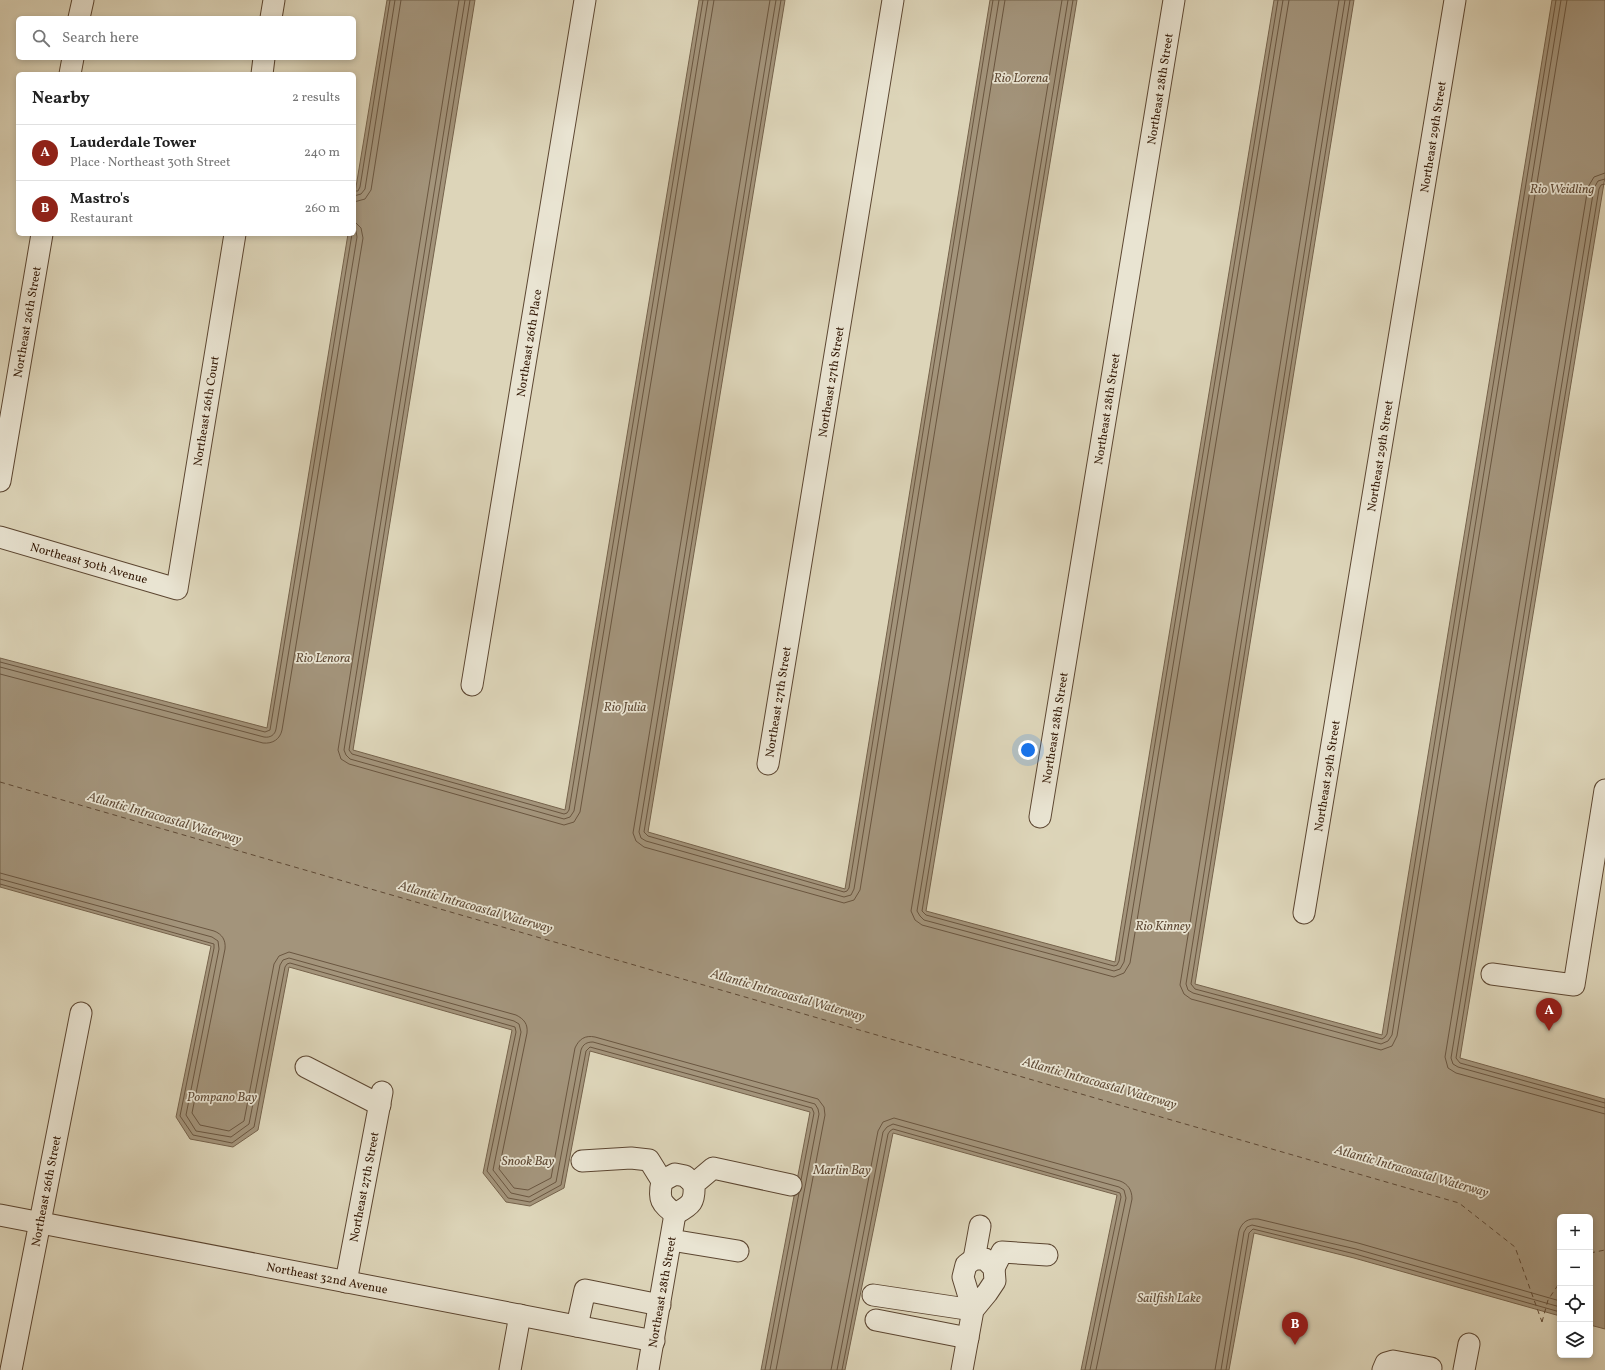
<!DOCTYPE html>
<html lang="en">
<head>
<meta charset="utf-8">
<style>
  :root { --surface:#fff; --page:#f6f6f6; --text:#222; --muted:#767676; --line:#e0e0e0; --accent:#8f2418 }
  body { margin:0; font-family:Vollkorn,serif; background:var(--page); color:var(--text) }
  .controls { position:absolute; right:12px; bottom:12px; display:grid; overflow:hidden; border-radius:6px; box-shadow:0 2px 6px #0003 }
  .controls button { width:36px; height:36px; display:grid; place-items:center; padding:0; border:0; border-bottom:1px solid var(--line); background:var(--surface); color:var(--text); font:20px sans-serif }
  .you { position:absolute; left:1028px; top:750px; width:14px; height:14px; margin:-10px; border:3px solid #fff; border-radius:50%; background:#1a73e8; box-shadow:0 0 0 6px #1a73e833 }
  .badge { display:grid; place-items:center; width:26px; height:26px; border-radius:50%; background:var(--accent); color:#fff; font-size:13px; font-weight:700 }
  .pin { position:absolute; translate:-50% -33px; filter:drop-shadow(0 1px 2px #0008) }
  .pin::after { content:''; position:absolute; top:21px; width:14px; height:12px; background:inherit; clip-path:polygon(0 0,100% 0,50% 100%) }
  .list { margin:0; padding:0; list-style:none }
  h2 { display:flex; justify-content:space-between; align-items:center; height:52px; margin:0; padding:0 16px; font-size:17px }
  h2 small { font-size:13px; font-weight:400; color:var(--muted) }
  .list li { display:grid; grid-template-columns:26px 1fr auto; gap:12px; align-items:center; box-sizing:border-box; height:56px; padding:0 16px; border-top:1px solid var(--line) }
  .list b { display:block; font-size:15px; white-space:nowrap }
  .list p { margin:0; font-size:13px; white-space:nowrap; color:var(--muted) }
  .list em { font-size:13px; font-style:normal; color:var(--muted) }
  .icon { flex:none; width:22px; height:22px; fill:none; stroke:currentColor; stroke-width:2; stroke-linecap:round; stroke-linejoin:round }
  .map { position:relative; flex:none; width:1605px; height:1370px; overflow:hidden }
  .search { position:absolute; background:var(--surface); box-shadow:0 2px 6px #0003; left:16px; top:16px; width:340px; height:44px; display:flex; align-items:center; gap:10px; box-sizing:border-box; padding:0 14px; border-radius:6px; color:var(--muted); font-size:15px }
  .panel { position:absolute; background:var(--surface); box-shadow:0 2px 6px #0003; left:16px; top:72px; width:340px; height:164px; border-radius:6px }
  .map>svg:first-child { display:block }
  .water { fill:#a3947b; stroke:#75624b }
  .lines { fill:none; stroke-linecap:round; stroke-linejoin:round }
  .shore { stroke:#6a5640; stroke-width:1 }
  .ferry { stroke:#5f4934; stroke-width:1; stroke-dasharray:5 4; stroke-linecap:butt }
  .minor-casing { stroke:#5c4631; stroke-width:23 }
  .minor { stroke:#e9e4d2; stroke-width:21 }
  .labels { text-anchor:middle; stroke-width:3.5; stroke-linejoin:round; paint-order:stroke }
  .street-label { font-size:12px; fill:#311704; stroke:#e9e4d2 }
  .water-label { font-size:13px; font-style:italic; fill:#5f4934; stroke:#e9e4d2 }
</style>
</head>
<body>
<div class="map">
<svg width="1605" height="1370" viewBox="0 0 1605 1370">
  <rect width="100%" height="100%" fill="#ddd5b9"/>
  <filter id="stains"><feTurbulence type="fractalNoise" baseFrequency=".005" numOctaves="4"/><feColorMatrix values="0 0 0 0 .2 0 0 0 0 .09 0 0 0 0 .02 0 0 0 .5 -.17"/></filter>
  <radialGradient id="worn" r=".72"><stop offset=".6" stop-color="#630" stop-opacity="0"/><stop offset="1" stop-color="#630" stop-opacity=".3"/></radialGradient>
  <polygon class="water" points="387,0 475,0 353,750 565,810 699,0 785,0 648,832 845,889 990,0 1077,0 926,911 1115,962 1274,0 1354,0 1195,984 1382,1035 1552,0 1605,0 1605,177 1460,1058 1605,1099 1605,1329 1590,1325 1590,1217 1560,1217 1560,1316 1354,1258 1254,1233 1229,1370 1081,1370 1117,1195 893,1133 845,1370 761,1370 810,1112 590,1051 564,1188 530,1206 506,1202 483,1173 512,1030 289,967 258,1130 233,1147 190,1139 176,1117 211,946 0,887 0,658 267,728 348,234 354,234 354,199"/>
  <g class="lines">
    <g class="shore">
      <polyline points="459,0 338,750 341,759 349,764 564,825 574,822 580,812 714,0"/>
      <polyline points="465,0 344,750 346,755 350,759 564,819 570,817 574,811 708,0"/>
      <polyline points="470,0 349,750 352,754 564,814 567,813 569,810 703,0"/>
      <polyline points="770,0 633,833 636,841 644,847 844,903 854,900 860,890 1005,0"/>
      <polyline points="776,0 639,832 641,838 646,841 844,897 851,895 854,889 999,0"/>
      <polyline points="781,0 644,832 648,836 844,892 847,891 849,888 993,0"/>
      <polyline points="1062,0 911,911 915,920 922,925 1114,977 1124,973 1130,963 1289,0"/>
      <polyline points="1068,0 917,911 920,916 924,920 1114,971 1120,969 1124,962 1283,0"/>
      <polyline points="1073,0 922,911 926,915 1114,966 1117,965 1119,961 1278,0"/>
      <polyline points="1339,0 1180,985 1184,994 1191,999 1381,1050 1392,1046 1397,1036 1567,0"/>
      <polyline points="1345,0 1186,984 1188,990 1193,993 1381,1044 1388,1041 1392,1035 1561,0"/>
      <polyline points="1350,0 1191,984 1195,989 1382,1039 1385,1037 1387,1034 1556,0"/>
      <polyline points="1605,173 1594,177 1588,187 1445,1057 1448,1068 1456,1073 1605,1114"/>
      <polyline points="1605,179 1598,181 1594,188 1451,1058 1453,1064 1458,1067 1605,1108"/>
      <polyline points="1605,184 1601,185 1599,189 1456,1058 1460,1063 1605,1103"/>
      <polyline points="354,191 358,191 360,187 390,0"/>
      <polyline points="354,196 361,194 365,189 395,0"/>
      <polyline points="354,202 365,199 371,190 401,0"/>
      <polyline points="0,662 265,732 270,730 352,234"/>
      <path d="M0,667l264,70c6,1 11,-2 12,-8l81,-492 -1,-6 -2,-3"/>
      <path d="M0,674l263,69c10,1 17,-4 19,-13l81,-492 -2,-10 -7,-7"/>
      <path d="M0,873l214,58c8,3 12,9 11,18l-33,164 8,12 29,6 15,-10 30,-157 5,-8 10,-4 227,63c8,4 12,9 11,18l-28,136 15,19 14,2 23,-12 24,-130c4,-9 10,-13 20,-11l223,62 6,8 1,8 -49,255"/>
      <path d="M0,879l212,58 6,4 1,8 -33,166 10,16 35,6 18,-13 31,-159 3,-5 6,-2 225,63 5,3 2,8 -28,138 18,23 18,4 27,-15 25,-132c2,-6 6,-8 12,-8l222,62 3,5 1,5 -49,256"/>
      <polyline points="0,884 214,944 214,948 180,1116 193,1135 232,1143 254,1127 285,967 287,964 290,963 515,1027 516,1032 487,1171 508,1198 530,1202 561,1185 586,1051 590,1047 812,1108 814,1113 801,1180"/>
      <polyline points="765,1370 799,1193"/>
      <path d="M831,1370l47,-239 5,-9 11,-4 226,63c8,3 12,9 12,18l-36,171"/>
      <polyline points="837,1370 883,1132 887,1127 893,1124 1119,1187 1124,1190 1126,1198 1090,1370"/>
      <polyline points="842,1370 888,1134 890,1131 893,1129 1120,1193 1121,1197 1085,1370"/>
      <path d="M1215,1370l24,-139c3,-9 9,-13 19,-12l100,24 202,58"/>
      <polyline points="1221,1370 1244,1232 1247,1227 1252,1225 1356,1249 1560,1307"/>
      <polyline points="1226,1370 1249,1233 1253,1229 1355,1254 1560,1312"/>
    </g>
    <g class="ferry">
      <polyline points="0,782 1459,1203 1515,1247 1542,1322"/>
      <polyline points="1590,1253 1605,1250"/>
      <polyline points="1542,1322 1548,1300 1560,1282"/>
    </g>
    <g class="minor-casing">
      <g id="minor">
        <polyline points="79,18 83,0"/>
        <polyline points="271,18 274,0"/>
        <polyline points="70,74 73,58"/>
        <polyline points="262,74 264,58"/>
        <polyline points="0,481 42,234"/>
        <polyline points="0,537 177,589 235,234"/>
        <polyline points="472,685 585,0"/>
        <polyline points="768,764 893,0"/>
        <polyline points="1040,817 1174,0"/>
        <polyline points="1304,913 1455,0"/>
        <polyline points="1492,974 1574,985 1605,790"/>
        <polyline points="306,1067 380,1105"/>
        <path d="M582,1161l49,-3 18,2 13,21c-4,19 -1,22 13,33"/>
        <polyline points="662,1181 675,1174 685,1176 694,1184"/>
        <path d="M675,1214c17,-9 20,-12 19,-30l19,-16 78,17"/>
        <polyline points="0,1215 654,1341"/>
        <polyline points="671,1240 738,1251"/>
        <polyline points="974,1259 980,1226"/>
        <polyline points="994,1268 1002,1252 1047,1255"/>
        <polyline points="346,1282 382,1092"/>
        <polyline points="873,1295 973,1310"/>
        <polyline points="876,1320 968,1338"/>
        <polyline points="577,1326 585,1290 660,1305"/>
        <polyline points="11,1370 81,1013"/>
        <polyline points="510,1370 520,1315"/>
        <polyline points="648,1370 675,1214"/>
        <polyline points="962,1370 973,1310 963,1277 966,1265 974,1259 985,1259 994,1268 995,1281 987,1293 973,1310"/>
        <polyline points="1383,1370 1386,1363 1393,1361 1431,1368"/>
        <polyline points="1464,1370 1469,1344"/>
      </g>
    </g>
    <use href="#minor" class="minor"/>
  </g>
  <g class="labels">
    <g class="street-label">
      <text transform="translate(1160 89) rotate(-81)" y="4">Northeast 28th Street</text>
      <text transform="translate(1433 137) rotate(-81)" y="4">Northeast 29th Street</text>
      <text transform="translate(27 322) rotate(-80)" y="4">Northeast 26th Street</text>
      <text transform="translate(529 343) rotate(-81)" y="4">Northeast 26th Place</text>
      <text transform="translate(831 382) rotate(-81)" y="4">Northeast 27th Street</text>
      <text transform="translate(1107 409) rotate(-81)" y="4">Northeast 28th Street</text>
      <text transform="translate(206 411) rotate(-81)" y="4">Northeast 26th Court</text>
      <text transform="translate(1380 456) rotate(-81)" y="4">Northeast 29th Street</text>
      <text transform="translate(89 563) rotate(16)" y="4">Northeast 30th Avenue</text>
      <text transform="translate(778 702) rotate(-81)" y="4">Northeast 27th Street</text>
      <text transform="translate(1055 728) rotate(-81)" y="4">Northeast 28th Street</text>
      <text transform="translate(1327 776) rotate(-81)" y="4">Northeast 29th Street</text>
      <text transform="translate(364 1187) rotate(-79)" y="4">Northeast 27th Street</text>
      <text transform="translate(46 1191) rotate(-79)" y="4">Northeast 26th Street</text>
      <text transform="translate(327 1278) rotate(11)" y="4">Northeast 32nd Avenue</text>
      <text transform="translate(662 1292) rotate(-80)" y="4">Northeast 28th Street</text>
    </g>
    <g class="water-label">
      <text x="1021" y="82">Rio Lorena</text>
      <text x="1562" y="193">Rio Weidling</text>
      <text x="323" y="662">Rio Lenora</text>
      <text x="625" y="711">Rio Julia</text>
      <text transform="translate(165 817) rotate(16)" y="5">Atlantic Intracoastal Waterway</text>
      <text transform="translate(476 906) rotate(16)" y="5">Atlantic Intracoastal Waterway</text>
      <text x="1163" y="930">Rio Kinney</text>
      <text transform="translate(788 994) rotate(16)" y="5">Atlantic Intracoastal Waterway</text>
      <text transform="translate(1100 1082) rotate(16)" y="5">Atlantic Intracoastal Waterway</text>
      <text x="222" y="1101">Pompano Bay</text>
      <text x="528" y="1165">Snook Bay</text>
      <text x="842" y="1174">Marlin Bay</text>
      <text transform="translate(1412 1170) rotate(16)" y="5">Atlantic Intracoastal Waterway</text>
      <text x="1169" y="1302">Sailfish Lake</text>
    </g>
  </g>
  <rect width="100%" height="100%" filter="url(#stains)"/>
  <rect width="100%" height="100%" fill="url(#worn)"/>
</svg>
<div class="controls">
<button>+</button>
<button>−</button>
<button><svg class="icon" aria-label="locate" viewBox="0 0 24 24"><circle cx="12" cy="12" r="6"/><path d="M12 2v4M12 18v4M2 12h4M18 12h4"/></svg></button>
<button><svg class="icon" aria-label="layers" viewBox="0 0 24 24"><path d="M12 4l9 5-9 5-9-5zM3 14l9 5 9-5"/></svg></button>
</div>
<div class="you"></div>
<div class="pin badge" style="left:1549px;top:1031px">A</div>
<div class="pin badge" style="left:1295px;top:1345px">B</div>
<div class="search"><svg class="icon" aria-label="search" viewBox="0 0 24 24"><circle cx="10" cy="10" r="6"/><path d="M15 15l6 6"/></svg>Search here</div>
<section class="panel">
<h2>Nearby<small>2 results</small></h2>
<ul class="list">
<li><span class="badge">A</span><div><b>Lauderdale Tower</b><p>Place · Northeast 30th Street</p></div><em>240 m</em></li>
<li><span class="badge">B</span><div><b>Mastro's</b><p>Restaurant</p></div><em>260 m</em></li>
</ul>
</section>
</div>
</body>
</html>
